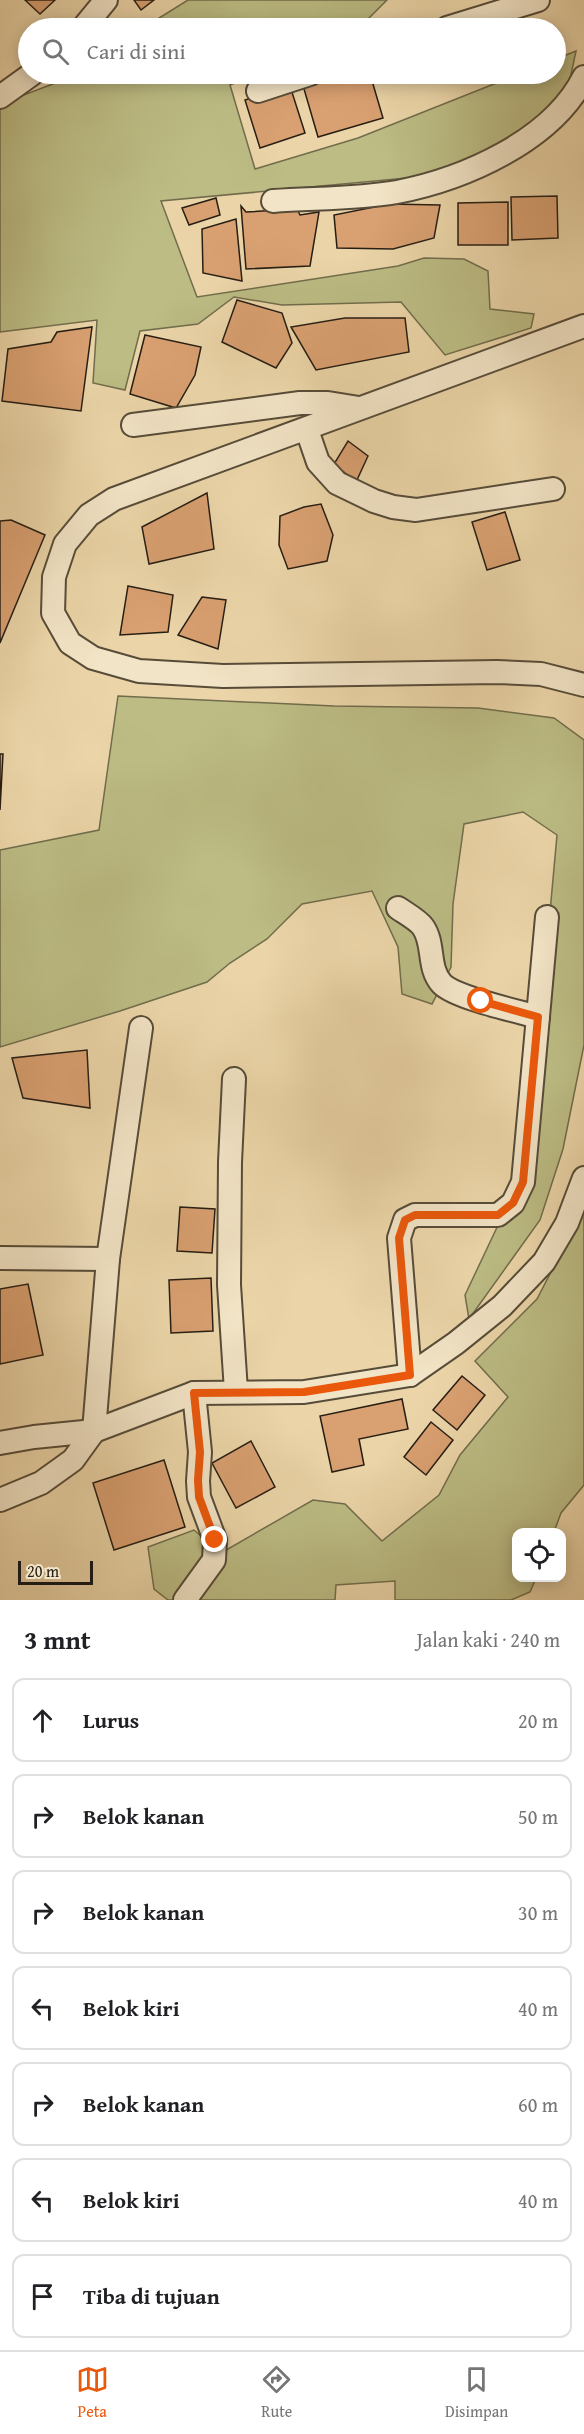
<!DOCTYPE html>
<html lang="id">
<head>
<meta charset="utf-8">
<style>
  :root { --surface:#fff; --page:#f6f6f6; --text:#202124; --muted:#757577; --line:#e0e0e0; --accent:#ea580c }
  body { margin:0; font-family:"Gentium Book Plus",serif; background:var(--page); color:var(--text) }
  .controls { position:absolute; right:18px; bottom:18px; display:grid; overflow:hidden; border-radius:12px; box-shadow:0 3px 15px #0003 }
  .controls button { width:54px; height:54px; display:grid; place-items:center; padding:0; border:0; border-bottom:2px solid var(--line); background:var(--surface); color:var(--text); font:30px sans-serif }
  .scale { position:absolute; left:18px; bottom:15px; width:75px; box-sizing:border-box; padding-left:6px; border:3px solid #261e14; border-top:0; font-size:16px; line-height:21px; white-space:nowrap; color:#261e14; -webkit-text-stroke:4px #f2e4c6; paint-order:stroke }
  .stop { position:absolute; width:18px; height:18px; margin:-14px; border:4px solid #ea580c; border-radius:50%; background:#fff }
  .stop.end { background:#ea580c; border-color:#fff; box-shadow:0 2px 6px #0008 }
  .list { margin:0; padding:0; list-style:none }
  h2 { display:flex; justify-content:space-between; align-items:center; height:78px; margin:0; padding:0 24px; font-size:26px }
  h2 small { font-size:20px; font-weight:400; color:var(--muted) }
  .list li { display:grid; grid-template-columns:39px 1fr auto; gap:18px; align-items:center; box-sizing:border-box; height:84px; margin:0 12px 12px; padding:0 12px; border:2px solid var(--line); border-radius:12px }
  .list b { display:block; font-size:22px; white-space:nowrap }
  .list em { font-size:20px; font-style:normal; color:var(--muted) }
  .icon { flex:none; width:33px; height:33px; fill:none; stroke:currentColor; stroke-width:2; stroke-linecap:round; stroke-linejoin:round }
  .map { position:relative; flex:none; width:584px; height:1600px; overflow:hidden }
  .search { position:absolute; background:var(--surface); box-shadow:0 3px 15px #0003; left:18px; right:18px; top:18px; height:66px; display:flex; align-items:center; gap:15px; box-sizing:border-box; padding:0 21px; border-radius:33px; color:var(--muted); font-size:22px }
  .sheet { height:750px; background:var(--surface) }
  nav { display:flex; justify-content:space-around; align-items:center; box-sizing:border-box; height:84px; border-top:2px solid var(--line); background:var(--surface); font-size:16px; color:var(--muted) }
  nav a { display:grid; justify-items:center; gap:3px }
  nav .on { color:var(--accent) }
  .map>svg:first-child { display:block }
  .green { fill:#bcbc84; stroke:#716d4c; stroke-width:1.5 }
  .building { fill:#d9a071; stroke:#261e14; stroke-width:1.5 }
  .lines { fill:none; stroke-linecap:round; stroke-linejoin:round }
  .minor-casing { stroke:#574c39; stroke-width:26 }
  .minor { stroke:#f2e4c6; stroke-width:22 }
  .route { stroke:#ea580c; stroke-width:8 }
</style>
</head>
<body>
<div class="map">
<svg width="584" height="1600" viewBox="0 0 584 1600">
  <rect width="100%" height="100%" fill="#ebd5a8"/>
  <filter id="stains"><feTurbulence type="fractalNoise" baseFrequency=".00333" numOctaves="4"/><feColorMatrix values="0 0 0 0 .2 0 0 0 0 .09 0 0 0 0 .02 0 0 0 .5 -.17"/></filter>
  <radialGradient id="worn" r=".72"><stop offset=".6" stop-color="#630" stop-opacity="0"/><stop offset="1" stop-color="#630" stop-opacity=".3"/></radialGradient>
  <g class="green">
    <polygon points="188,0 387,0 359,28 143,28"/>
    <polygon points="576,51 569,84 524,136 450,174 161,201 197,297 398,266 424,258 464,259 488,271 490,309 534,314 531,328 445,355 401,302 282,305 234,297 198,324 140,331 125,390 93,383 97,320 0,332 0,104 58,82 72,74 256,74 230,85 255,169 358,138 519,74 556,74 556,59"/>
    <polygon points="118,696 334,706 478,708 554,718 584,740 584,1045 563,1149 540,1220 469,1319 465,1295 500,1221 531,1121 557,835 523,812 464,824 453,904 451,967 432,1004 402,994 398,947 372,891 302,904 267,939 230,963 207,982 120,1011 0,1047 0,850 99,830"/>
    <polygon points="584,1208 584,1485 561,1513 554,1532 516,1532 516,1578 536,1578 530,1592 511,1600 395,1600 395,1581 336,1585 335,1600 168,1600 154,1589 148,1547 194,1530 221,1553 313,1500 345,1504 382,1541 439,1495 460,1455 508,1397 475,1361 537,1299"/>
  </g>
  <g class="building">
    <polygon points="25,0 55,0 40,14"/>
    <polygon points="134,0 154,0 141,10"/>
    <polygon points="330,74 370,74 383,118 318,137 302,82"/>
    <polygon points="290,86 305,133 260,148 245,100"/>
    <polygon points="557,196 558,238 512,240 511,197"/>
    <polygon points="216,198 220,215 189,225 182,208"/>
    <polygon points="508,202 508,245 458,245 458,203"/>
    <polygon points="389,204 440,205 434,238 393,249 337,248 334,215"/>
    <polygon points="241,206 246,212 297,209 300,215 319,212 310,266 246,269"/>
    <polygon points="236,219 242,281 203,273 202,229"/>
    <polygon points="237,300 282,313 292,343 276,368 222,342"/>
    <polygon points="345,318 405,318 409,352 316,370 291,327"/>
    <polygon points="92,327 81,411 2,401 8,349 51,342 57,332"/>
    <polygon points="145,335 201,347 195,375 176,408 130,394"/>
    <polygon points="348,441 368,456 356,482 334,464"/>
    <polygon points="207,493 214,549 149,564 142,527"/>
    <polygon points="321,504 333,535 327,561 288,569 279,545 280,516 304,507"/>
    <polygon points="505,512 520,560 487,570 472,522"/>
    <polygon points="11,520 45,535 0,643 0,521"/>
    <polygon points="128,586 173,595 168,632 120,635"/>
    <polygon points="202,597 226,600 218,649 178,635"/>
    <polygon points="0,754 3,754 0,810"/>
    <polygon points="87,1050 90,1108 23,1098 12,1058"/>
    <polygon points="180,1207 215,1209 212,1253 177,1251"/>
    <polygon points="211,1278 213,1331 171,1333 169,1280"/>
    <polygon points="28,1284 43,1355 0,1364 0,1289"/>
    <polygon points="462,1376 485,1395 457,1430 433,1410"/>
    <polygon points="402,1399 408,1429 359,1439 364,1465 332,1472 320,1416"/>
    <polygon points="431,1422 453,1440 426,1475 404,1457"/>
    <polygon points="251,1441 275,1487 236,1508 212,1463"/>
    <polygon points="164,1460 185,1527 114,1550 93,1483"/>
  </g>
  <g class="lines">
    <g class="minor-casing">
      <g id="minor">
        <polyline points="83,28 106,0"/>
        <polyline points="447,28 538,0"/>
        <polyline points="258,91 310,74"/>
        <polyline points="0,97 32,74"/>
        <path d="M273,201c41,-3 84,-2 124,-9 67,-13 155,-51 187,-115"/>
        <polyline points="584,326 114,499 89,515 65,544 54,577 53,613 70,643 93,658 139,671 223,676 497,672 541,674 584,685"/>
        <polyline points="133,425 300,403 328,403 359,408"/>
        <polyline points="307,430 318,462 337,483 374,501 393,507 416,510 553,489"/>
        <path d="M398,908c7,5 20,12 25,19 12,17 4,41 19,57 14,14 75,27 96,33"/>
        <polyline points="234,1079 230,1162 229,1285 236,1391"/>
        <polyline points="0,1258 108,1259"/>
        <polyline points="410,1375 399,1238 405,1220 415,1215 498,1215 513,1203 523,1182 547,917"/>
        <polyline points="0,1443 34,1437 94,1431 194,1393 304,1392 410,1375 456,1343 502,1306 544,1262 567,1223 584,1178"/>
        <polyline points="0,1500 41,1483 73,1460 94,1431 108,1259 141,1028"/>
        <polyline points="185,1600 214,1560 215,1540 199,1497 198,1481 200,1452 194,1393"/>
      </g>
    </g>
    <use href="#minor" class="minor"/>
  </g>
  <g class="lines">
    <polyline class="route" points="215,1540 199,1497 198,1480 200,1452 194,1393 304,1392 410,1375 399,1238 405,1220 415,1215 498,1215 513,1203 523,1182 538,1017 481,1001"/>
  </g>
  <rect width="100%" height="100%" filter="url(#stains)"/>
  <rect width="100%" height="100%" fill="url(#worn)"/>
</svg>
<div class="controls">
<button><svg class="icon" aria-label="locate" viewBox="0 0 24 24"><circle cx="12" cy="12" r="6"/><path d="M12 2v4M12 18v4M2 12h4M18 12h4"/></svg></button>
</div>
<div class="scale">20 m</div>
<div class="stop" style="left:481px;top:1001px"></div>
<div class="stop end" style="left:215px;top:1540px"></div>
<div class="search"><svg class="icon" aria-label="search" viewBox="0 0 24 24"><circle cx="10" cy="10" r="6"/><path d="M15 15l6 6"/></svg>Cari di sini</div>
</div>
<section class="sheet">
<h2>3 mnt<small>Jalan kaki · 240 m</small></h2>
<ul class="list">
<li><svg class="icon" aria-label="ahead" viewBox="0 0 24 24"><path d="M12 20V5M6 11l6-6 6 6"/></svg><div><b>Lurus</b></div><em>20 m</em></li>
<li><svg class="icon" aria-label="right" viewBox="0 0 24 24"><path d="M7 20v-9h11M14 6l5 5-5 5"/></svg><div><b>Belok kanan</b></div><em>50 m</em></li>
<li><svg class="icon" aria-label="right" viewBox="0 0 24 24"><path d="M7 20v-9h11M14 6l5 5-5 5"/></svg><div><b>Belok kanan</b></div><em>30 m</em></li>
<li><svg class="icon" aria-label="left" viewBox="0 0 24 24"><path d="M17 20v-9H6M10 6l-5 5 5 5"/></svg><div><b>Belok kiri</b></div><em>40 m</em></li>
<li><svg class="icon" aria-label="right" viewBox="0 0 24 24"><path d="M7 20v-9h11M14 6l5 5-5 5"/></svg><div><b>Belok kanan</b></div><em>60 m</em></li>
<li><svg class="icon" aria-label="left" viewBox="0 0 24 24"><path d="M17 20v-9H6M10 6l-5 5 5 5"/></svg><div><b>Belok kiri</b></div><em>40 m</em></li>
<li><svg class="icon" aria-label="arrive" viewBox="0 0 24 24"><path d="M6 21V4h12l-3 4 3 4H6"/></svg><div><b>Tiba di tujuan</b></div></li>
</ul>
</section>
<nav>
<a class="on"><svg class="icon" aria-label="map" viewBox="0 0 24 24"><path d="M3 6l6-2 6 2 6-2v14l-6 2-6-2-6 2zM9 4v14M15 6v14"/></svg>Peta</a>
<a><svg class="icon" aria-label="directions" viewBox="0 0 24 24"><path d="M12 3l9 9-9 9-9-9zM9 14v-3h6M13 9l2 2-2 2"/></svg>Rute</a>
<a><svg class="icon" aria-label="saved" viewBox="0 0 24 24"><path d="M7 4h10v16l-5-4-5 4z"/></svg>Disimpan</a>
</nav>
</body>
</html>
